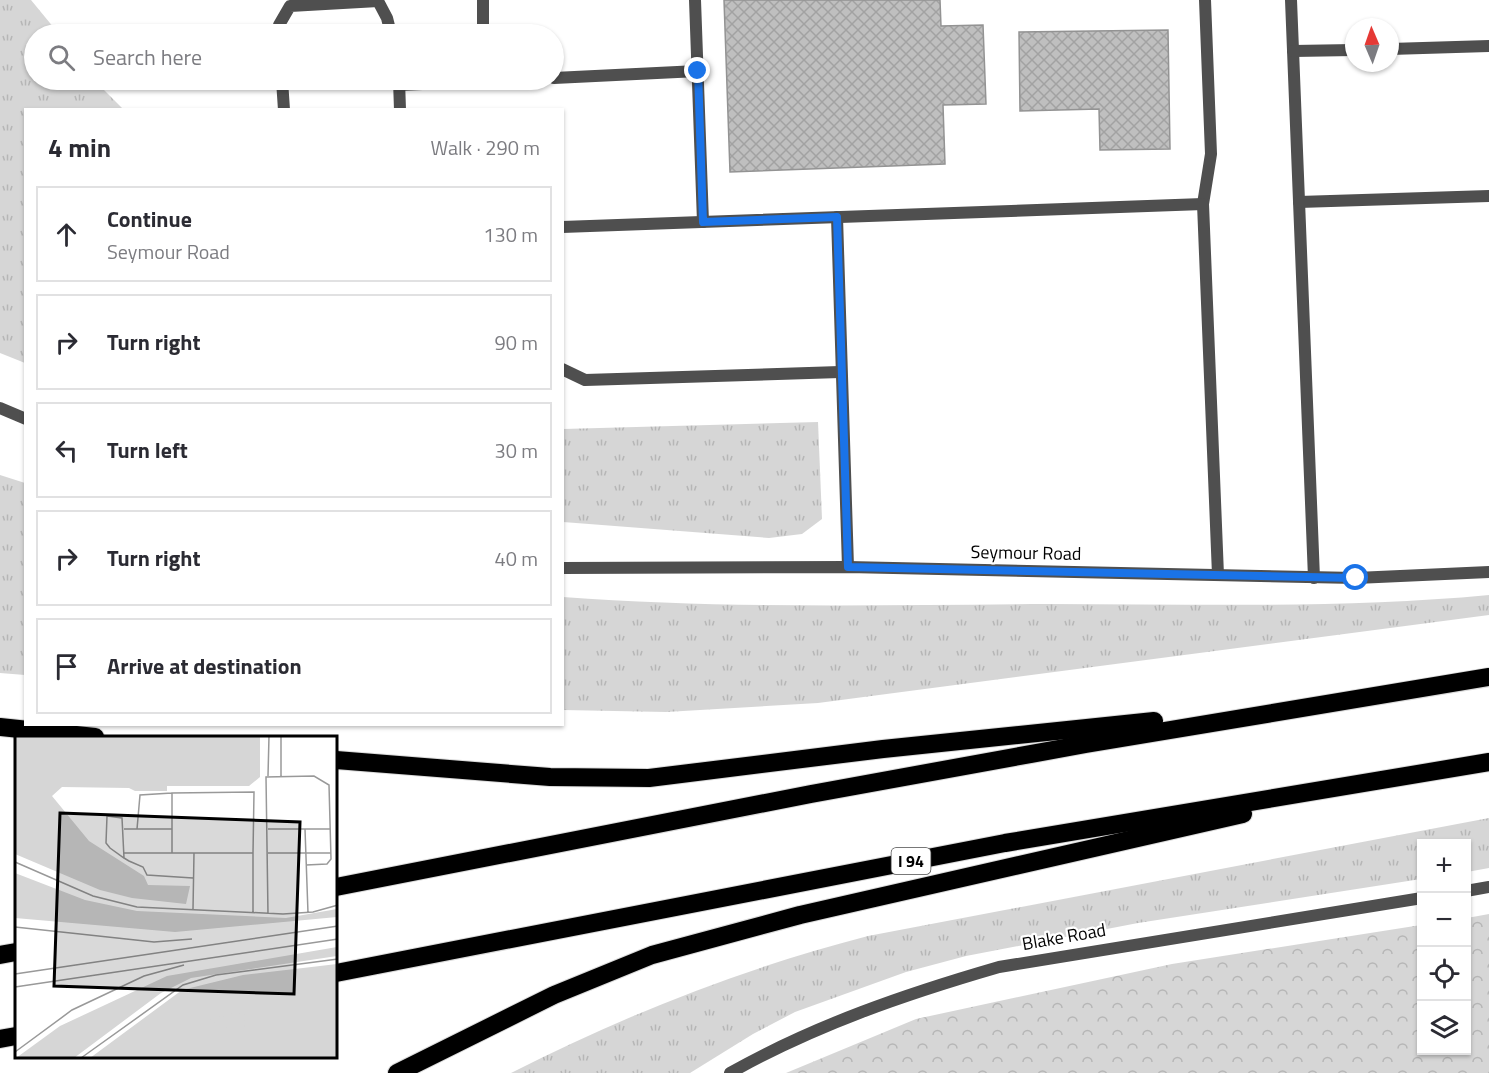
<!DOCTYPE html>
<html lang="en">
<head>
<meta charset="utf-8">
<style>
  :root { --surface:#fff; --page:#f2f2f3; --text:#2b2b33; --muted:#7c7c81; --line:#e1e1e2 }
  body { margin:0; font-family:"Titillium Web",sans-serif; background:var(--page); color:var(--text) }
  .controls { position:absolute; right:18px; bottom:18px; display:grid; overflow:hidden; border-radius:0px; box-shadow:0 2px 4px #0004 }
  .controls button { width:54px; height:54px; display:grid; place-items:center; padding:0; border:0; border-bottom:2px solid var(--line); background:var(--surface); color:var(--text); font:30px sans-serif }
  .compass { position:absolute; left:1345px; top:18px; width:54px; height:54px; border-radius:50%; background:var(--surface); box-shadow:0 2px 4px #0004; rotate:358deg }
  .stop { position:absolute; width:18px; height:18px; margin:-14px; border:4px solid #1a73e8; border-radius:50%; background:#fff }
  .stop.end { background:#1a73e8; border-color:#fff; box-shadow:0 2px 6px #0008 }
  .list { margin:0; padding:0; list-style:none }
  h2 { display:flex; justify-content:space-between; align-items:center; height:78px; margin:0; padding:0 24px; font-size:26px }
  h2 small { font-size:20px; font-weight:400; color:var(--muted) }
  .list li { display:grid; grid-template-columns:39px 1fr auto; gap:18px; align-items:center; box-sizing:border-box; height:96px; margin:0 12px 12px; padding:0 12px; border:2px solid var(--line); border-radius:0px }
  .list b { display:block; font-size:22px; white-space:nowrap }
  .list p { margin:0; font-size:20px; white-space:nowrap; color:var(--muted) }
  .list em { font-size:20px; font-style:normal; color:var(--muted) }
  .icon { flex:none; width:33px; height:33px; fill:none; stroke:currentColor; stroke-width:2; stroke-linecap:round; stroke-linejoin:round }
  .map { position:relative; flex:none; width:1489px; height:1073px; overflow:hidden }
  .search { position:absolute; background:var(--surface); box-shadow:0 2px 4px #0004; left:24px; top:24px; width:540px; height:66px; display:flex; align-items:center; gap:15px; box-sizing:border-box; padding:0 21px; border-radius:33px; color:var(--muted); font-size:22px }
  .panel { position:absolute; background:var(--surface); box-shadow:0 2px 4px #0004; left:24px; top:108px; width:540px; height:618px; border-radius:0px }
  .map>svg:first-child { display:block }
  .grass { fill:url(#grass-tufts) }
  .forest { fill:url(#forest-crowns) }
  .building { fill:url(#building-cross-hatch); stroke:#939393; stroke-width:1.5 }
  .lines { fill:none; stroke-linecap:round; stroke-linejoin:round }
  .highway-casing { stroke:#dbdbdb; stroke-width:20 }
  .lane { stroke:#4f4f4f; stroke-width:12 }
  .street { stroke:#4f4f4f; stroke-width:12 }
  .highway { stroke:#000; stroke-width:18 }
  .route { stroke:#1a73e8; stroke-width:8 }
  .labels { text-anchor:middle; stroke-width:4.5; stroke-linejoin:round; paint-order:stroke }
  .shield { fill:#fff; stroke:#4c4c4c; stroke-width:1.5 }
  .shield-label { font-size:16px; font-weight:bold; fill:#000 }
  .street-label { font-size:18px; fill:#000; stroke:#fff }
  .inset-road { fill:none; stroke:#999; stroke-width:1.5 }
  .view { fill:#000; fill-opacity:0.15; stroke:#000; stroke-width:3 }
  .inset-edge { fill:none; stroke:#000; stroke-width:3 }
</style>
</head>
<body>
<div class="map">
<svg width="1489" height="1073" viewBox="0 0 1489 1073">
  <defs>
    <pattern id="grass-tufts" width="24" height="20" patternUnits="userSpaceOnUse" patternTransform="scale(1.5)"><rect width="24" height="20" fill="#d6d6d6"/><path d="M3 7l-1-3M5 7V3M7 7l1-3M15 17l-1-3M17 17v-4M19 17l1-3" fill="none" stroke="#b6b6b6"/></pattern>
    <pattern id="forest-crowns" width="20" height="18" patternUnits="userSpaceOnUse" patternTransform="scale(1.5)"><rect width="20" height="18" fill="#d6d6d6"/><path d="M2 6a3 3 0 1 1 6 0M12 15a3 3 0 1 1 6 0" fill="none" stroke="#b6b6b6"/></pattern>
    <pattern id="building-cross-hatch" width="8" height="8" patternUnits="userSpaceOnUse" patternTransform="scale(1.5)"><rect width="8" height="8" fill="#bfbfbf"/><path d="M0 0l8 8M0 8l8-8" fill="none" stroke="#a2a2a2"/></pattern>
  </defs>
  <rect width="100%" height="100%" fill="#fff"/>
  <g class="grass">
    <polygon points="0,0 31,0 59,34 34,34 34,80 94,80 123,109 26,110 25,363 0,353"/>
    <polygon points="818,422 822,519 802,534 769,538 563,522 563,429"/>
    <polygon points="0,475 25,483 25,675 0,673"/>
    <path d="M1489,595v20l-671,88 -152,9 -103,-2v-113c160,12 323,8 484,7 147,0 295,5 442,-9z"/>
    <path d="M1489,818v50l-22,4 -1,-28h-44l-1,35 -283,44 -172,33 -60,16 -111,40 -42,22 -63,39h-179c114,-58 233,-105 357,-137z"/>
  </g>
  <polygon class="forest" points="1489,914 1489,1073 786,1073 916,1019 1172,964 1421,925 1422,1050 1466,1050 1467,918"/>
  <g class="building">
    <polygon points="724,0 940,0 941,26 983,25 986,104 943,105 945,164 730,172"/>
    <polygon points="1168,30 1170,149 1100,150 1099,109 1020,111 1019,32"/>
  </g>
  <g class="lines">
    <g class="highway-casing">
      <g id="highway">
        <polyline points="0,727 95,737"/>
        <polyline points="336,760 550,777 649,778 883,749 1154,721"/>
        <polyline points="336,887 811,794 1086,744 1489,677"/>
        <polyline points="0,955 16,952"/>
        <polyline points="336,973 1005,843 1489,762"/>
        <polyline points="0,1039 16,1036"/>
        <polyline points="397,1073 554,995 652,955 800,915 1243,814"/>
      </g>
    </g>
    <g class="lane">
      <polyline points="695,0 703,222"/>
      <polyline points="1291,0 1314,578"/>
      <polyline points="280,34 279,25 290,6 378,1 387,18 391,34"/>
      <polyline points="483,34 483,0"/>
      <polyline points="1390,49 1489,46"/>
      <polyline points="1293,51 1354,50"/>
      <polyline points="554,78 698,71"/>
      <polyline points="282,80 284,110"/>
      <polyline points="399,80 400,110"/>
      <polyline points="399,85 516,80"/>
      <polyline points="1299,202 1489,196"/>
      <polyline points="1203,204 1211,154 1205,0"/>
      <polyline points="837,217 848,567"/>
      <polyline points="562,227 1203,204 1218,575"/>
      <polyline points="562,369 585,380 840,372"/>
    </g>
    <g class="street">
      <polyline points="0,408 26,419"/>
      <polyline points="562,568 848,567 1356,578 1489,572"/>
      <polyline points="1466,891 1489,887"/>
      <path d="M730,1073c85,-48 176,-79 269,-106l423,-69"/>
    </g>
    <use href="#highway" class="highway"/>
  </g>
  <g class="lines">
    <polyline class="route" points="698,71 703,222 837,217 848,567 1356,578"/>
  </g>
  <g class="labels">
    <rect class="shield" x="891.5" y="848" width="39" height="26" rx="4.5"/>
    <g class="shield-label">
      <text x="911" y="867">I 94</text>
    </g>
    <g class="street-label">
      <text transform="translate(1026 553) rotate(1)" y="6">Seymour Road</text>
      <text transform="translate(1064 937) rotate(-10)" y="6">Blake Road</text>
    </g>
  </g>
  <g transform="translate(15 736)">
    <rect width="322" height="322" fill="#fff"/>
    <path d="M0,0h245v41l-11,9h-82v5h-32l-6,-3 -67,-1 -10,9 37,45 55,35 4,9 42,1 -4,18 -54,-6 -32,-8 -85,-36zM0,137l70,27 52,11 149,7 51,-9v8l-162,15 -160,-14zM322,211v9l-146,22 -30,15 -87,65h-58l44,-32 107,-50z" fill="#d6d6d6"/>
    <path d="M322,228v94h-247l92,-68 61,-15z" fill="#d6d6d6"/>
    <path d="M220,277l10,2 -1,13 -12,2 -24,-10z" fill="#d6d6d6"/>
    <path class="inset-road" d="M253,40l1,-40M266,40v-40M109,93h48M122,93l3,-34 32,-2M253,93h62M290,93l3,84M109,117h129v60M157,117v-60l82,-1 -1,61M253,117h63M109,122l-2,-40 -15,-2 -1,27 4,5 14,10 5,3 14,6 4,8 46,3M0,126l78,34 44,11 146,7 30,-2 25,-7M178,173l1,-56M253,178l-2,-137 48,-1 15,9 2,74 -4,5 -21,1M0,191l139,15 38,-3M0,238l323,-48M0,251l323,-48M0,316l57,-42 72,-34 40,-11M66,322l102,-73 33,-10 122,-16"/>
    <path class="view" d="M45,77l240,9 -6,172 -240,-8z"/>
    <rect width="322" height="322" class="inset-edge"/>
  </g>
</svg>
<div class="controls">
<button>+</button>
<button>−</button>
<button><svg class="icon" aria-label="locate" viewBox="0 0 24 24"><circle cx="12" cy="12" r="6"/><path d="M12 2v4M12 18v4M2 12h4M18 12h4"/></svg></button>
<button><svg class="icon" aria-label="layers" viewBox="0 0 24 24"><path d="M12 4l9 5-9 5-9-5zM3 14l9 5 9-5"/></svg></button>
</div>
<svg class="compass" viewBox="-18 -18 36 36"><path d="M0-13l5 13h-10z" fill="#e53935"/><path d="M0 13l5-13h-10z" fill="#7c7c81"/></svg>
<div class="stop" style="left:1356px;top:578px"></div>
<div class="stop end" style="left:698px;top:71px"></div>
<div class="search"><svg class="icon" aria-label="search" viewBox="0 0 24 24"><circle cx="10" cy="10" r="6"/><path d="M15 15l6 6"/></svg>Search here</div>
<section class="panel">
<h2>4 min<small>Walk · 290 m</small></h2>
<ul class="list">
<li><svg class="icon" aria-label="ahead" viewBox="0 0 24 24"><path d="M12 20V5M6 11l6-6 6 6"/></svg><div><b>Continue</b><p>Seymour Road</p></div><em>130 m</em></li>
<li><svg class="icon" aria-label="right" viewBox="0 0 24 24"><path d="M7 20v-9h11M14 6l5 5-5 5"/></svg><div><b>Turn right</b></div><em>90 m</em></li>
<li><svg class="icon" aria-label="left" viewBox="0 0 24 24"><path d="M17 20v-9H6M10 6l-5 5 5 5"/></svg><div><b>Turn left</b></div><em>30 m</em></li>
<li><svg class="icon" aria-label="right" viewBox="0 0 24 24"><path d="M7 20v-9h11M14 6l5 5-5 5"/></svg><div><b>Turn right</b></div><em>40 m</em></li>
<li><svg class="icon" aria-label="arrive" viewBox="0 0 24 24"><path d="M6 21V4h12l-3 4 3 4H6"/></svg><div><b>Arrive at destination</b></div></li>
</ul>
</section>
</div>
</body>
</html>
